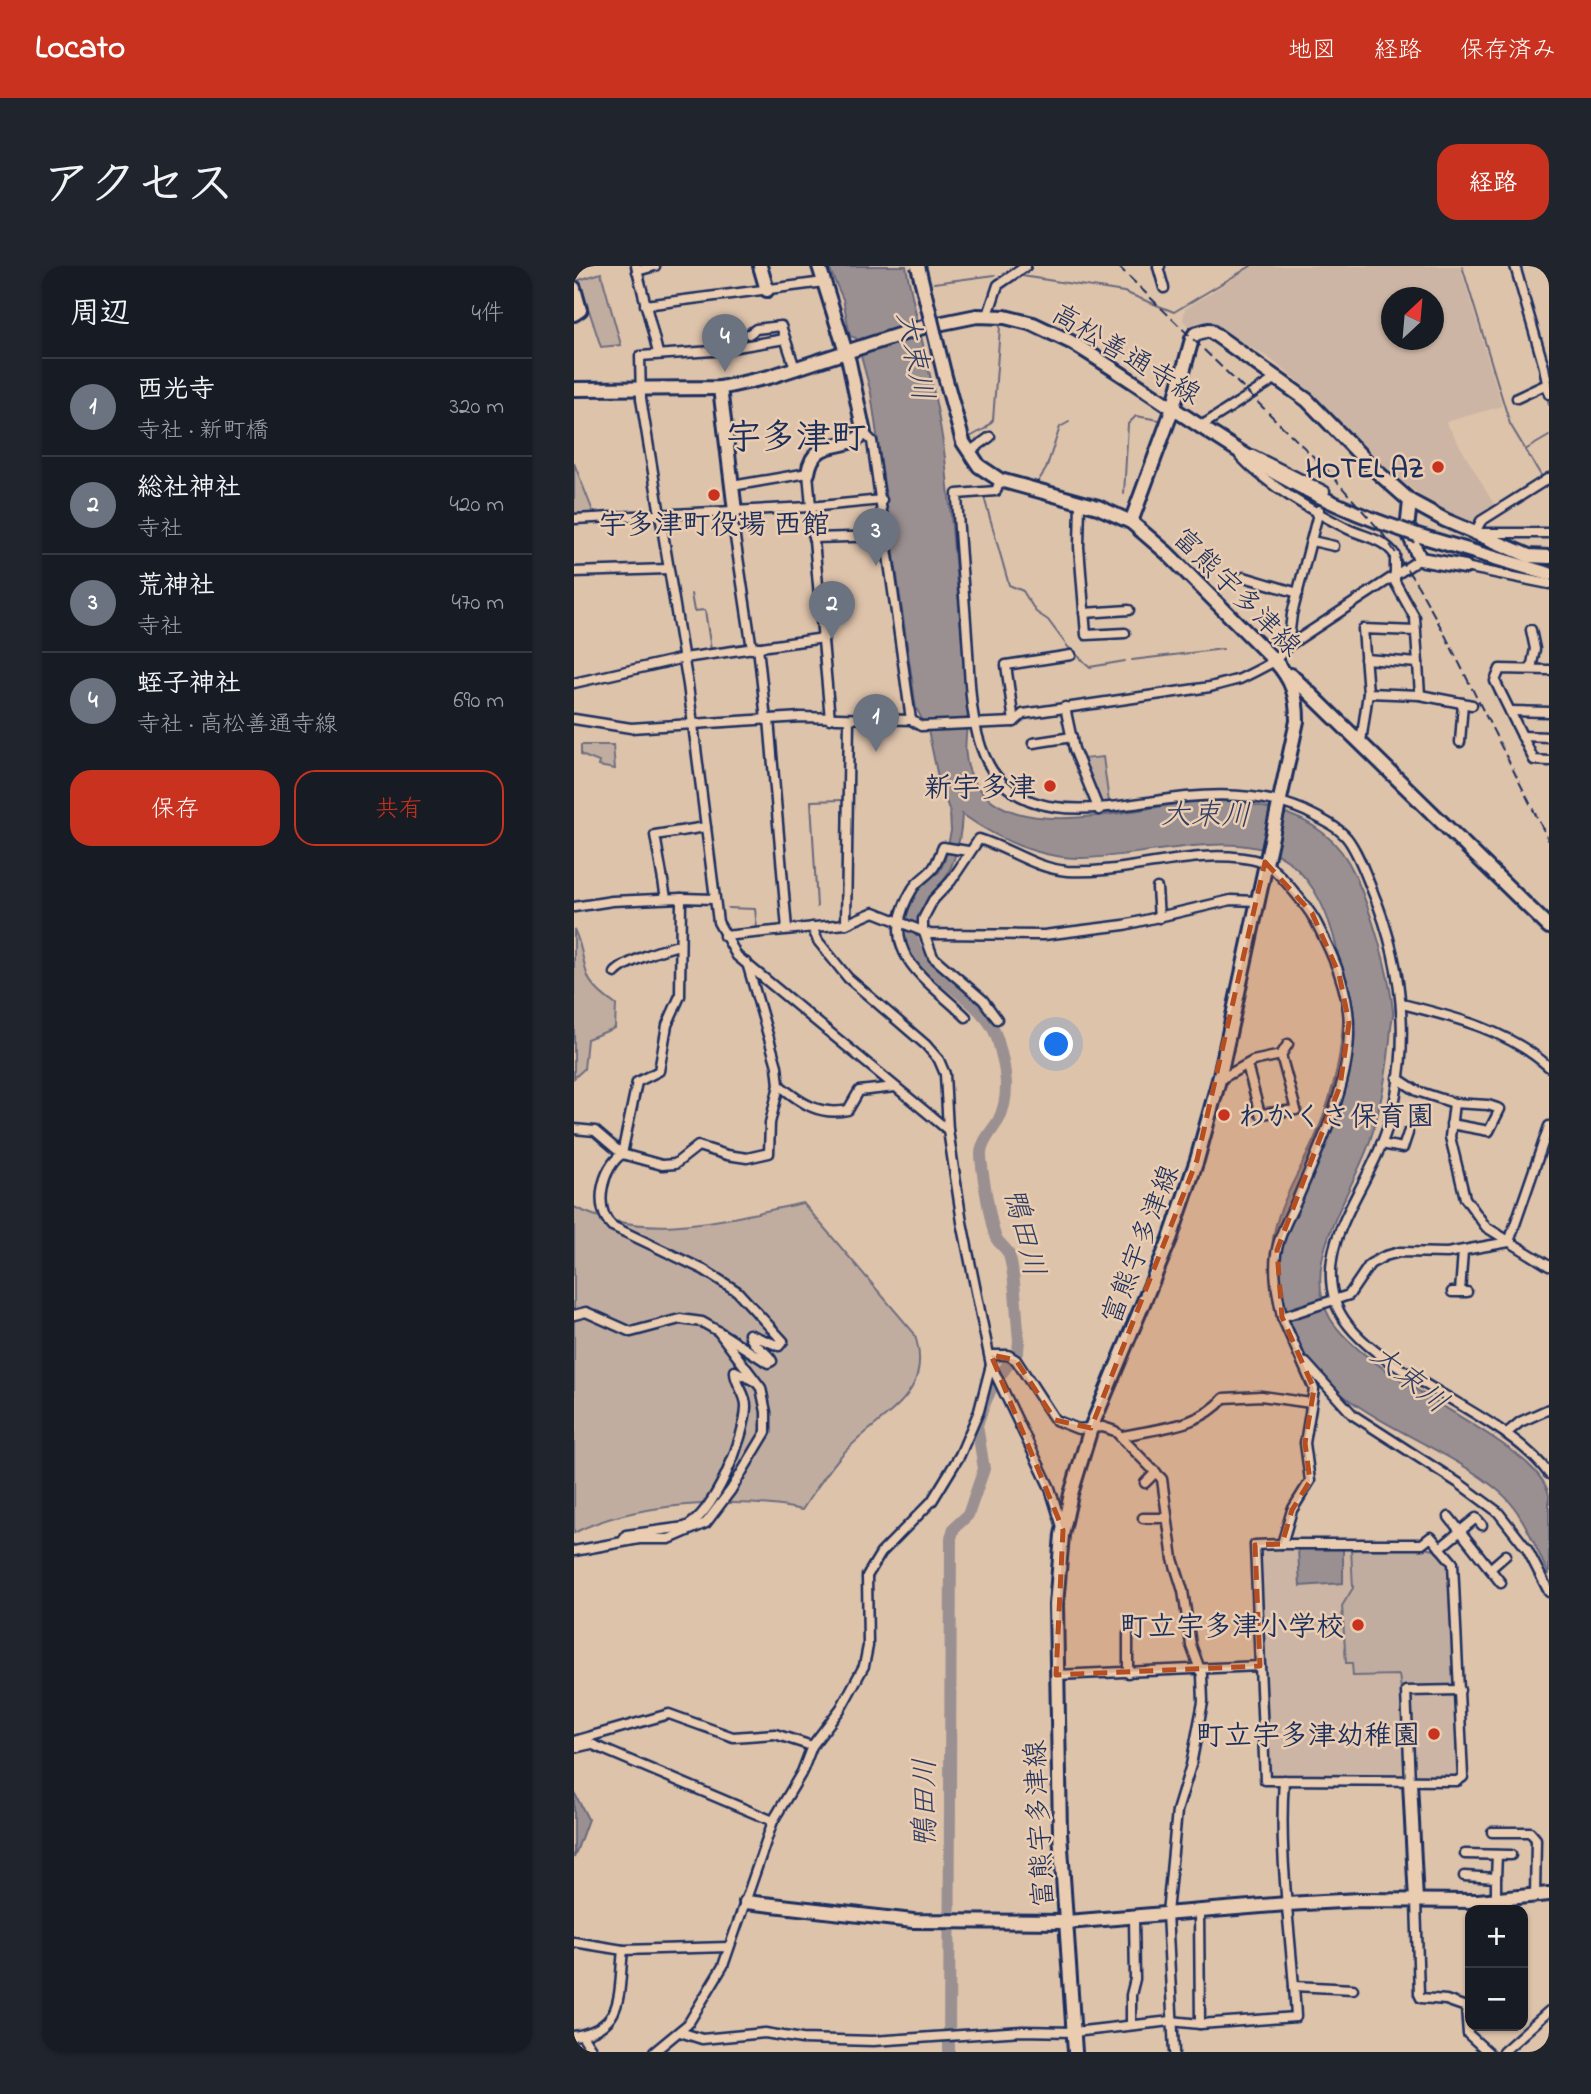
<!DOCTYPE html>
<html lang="ja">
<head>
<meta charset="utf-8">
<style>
  :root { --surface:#171b24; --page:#20242c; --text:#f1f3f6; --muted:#9ea1a6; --line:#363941; --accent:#c8321e }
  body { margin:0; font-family:"Indie Flower","Klee One",sans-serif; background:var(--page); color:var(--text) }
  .controls { position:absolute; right:21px; bottom:21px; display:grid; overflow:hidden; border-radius:14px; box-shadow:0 2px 5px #0004 }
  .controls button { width:63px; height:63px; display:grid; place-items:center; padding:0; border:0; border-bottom:2px solid var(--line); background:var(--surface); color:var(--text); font:35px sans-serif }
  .compass { position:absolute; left:807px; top:21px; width:63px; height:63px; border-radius:50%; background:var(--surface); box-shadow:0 2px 5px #0004; rotate:26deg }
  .you { position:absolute; left:483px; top:779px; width:24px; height:24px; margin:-18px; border:5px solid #fff; border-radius:50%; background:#1a73e8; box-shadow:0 0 0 10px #1a73e833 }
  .badge { display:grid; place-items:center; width:46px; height:46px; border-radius:50%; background:var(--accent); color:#fff; font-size:23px; font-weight:700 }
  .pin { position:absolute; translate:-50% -58px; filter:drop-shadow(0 2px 4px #0008) }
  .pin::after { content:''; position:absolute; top:37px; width:24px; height:21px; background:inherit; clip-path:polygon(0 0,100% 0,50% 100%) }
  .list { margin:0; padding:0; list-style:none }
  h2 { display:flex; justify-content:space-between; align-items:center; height:91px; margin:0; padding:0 28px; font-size:30px }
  h2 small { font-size:23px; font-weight:400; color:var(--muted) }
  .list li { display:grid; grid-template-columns:46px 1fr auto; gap:21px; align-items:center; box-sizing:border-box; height:98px; padding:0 28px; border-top:2px solid var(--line) }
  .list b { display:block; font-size:26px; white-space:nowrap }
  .list p { margin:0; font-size:23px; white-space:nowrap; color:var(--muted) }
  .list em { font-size:23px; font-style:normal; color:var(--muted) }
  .actions { display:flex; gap:14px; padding:21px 28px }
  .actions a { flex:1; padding:16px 0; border:2px solid var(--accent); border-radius:21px; text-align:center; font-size:24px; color:var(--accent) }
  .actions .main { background:var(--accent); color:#fff }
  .map { position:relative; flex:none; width:975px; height:1786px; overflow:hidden; border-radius:21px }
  header { display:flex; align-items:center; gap:42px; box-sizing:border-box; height:98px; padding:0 35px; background:var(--accent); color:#fff }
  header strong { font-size:33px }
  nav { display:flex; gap:38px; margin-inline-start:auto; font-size:24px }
  .intro { display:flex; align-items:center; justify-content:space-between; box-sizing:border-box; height:168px; padding:0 42px }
  h1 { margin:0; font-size:49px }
  .button { padding:18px 32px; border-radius:21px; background:var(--accent); color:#fff; font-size:24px; font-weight:700 }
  main { display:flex; gap:42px; padding:0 42px }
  aside { flex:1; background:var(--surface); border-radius:21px; box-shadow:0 2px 5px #0004 }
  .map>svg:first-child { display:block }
  .built { fill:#ccb5a4; fill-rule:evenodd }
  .green { fill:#c1ada0; stroke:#6e6e7f; stroke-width:2 }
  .water { fill:#9b9091; stroke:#68697d; stroke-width:2 }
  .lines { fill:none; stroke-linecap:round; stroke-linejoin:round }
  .stream { stroke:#68697d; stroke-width:2 }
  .river { stroke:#9b9091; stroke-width:12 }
  .street-casing { stroke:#1b2f5e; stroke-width:13 }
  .secondary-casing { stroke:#1b2f5e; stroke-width:18 }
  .primary-casing { stroke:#1b2f5e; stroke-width:18 }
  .street { stroke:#eaccb0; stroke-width:8 }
  .secondary { stroke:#eaccb0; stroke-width:12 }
  .primary { stroke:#eaccb0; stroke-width:12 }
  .rail { stroke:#1b2f5e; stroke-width:2; stroke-dasharray:10 5; stroke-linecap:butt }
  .secondary-bridge-casing { stroke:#1b2f5e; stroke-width:18; stroke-linecap:butt }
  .primary-bridge-casing { stroke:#1b2f5e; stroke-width:18; stroke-linecap:butt }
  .secondary-bridge { stroke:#eaccb0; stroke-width:12 }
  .primary-bridge { stroke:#eaccb0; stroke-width:12 }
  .marked { fill:#b54e20; fill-opacity:0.2; stroke:#b54e20; stroke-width:5; stroke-dasharray:14 9; stroke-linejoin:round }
  .poi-dot { fill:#c8321e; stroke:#eaccb0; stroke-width:2.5 }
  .labels { text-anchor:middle; stroke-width:5; stroke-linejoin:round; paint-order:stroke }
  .street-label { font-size:28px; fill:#1b2f5e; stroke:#eaccb0 }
  .poi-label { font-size:28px; font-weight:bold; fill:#1b2f5e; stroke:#eaccb0; text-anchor:end }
  .water-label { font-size:30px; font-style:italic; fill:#2e3e66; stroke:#eaccb0 }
  .district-label { font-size:35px; font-weight:bold; fill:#1b2f5e; stroke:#eaccb0 }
</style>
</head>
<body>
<header>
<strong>Locato</strong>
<nav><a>地図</a><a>経路</a><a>保存済み</a></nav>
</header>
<div class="intro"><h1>アクセス</h1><a class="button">経路</a></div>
<main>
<aside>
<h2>周辺<small>4件</small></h2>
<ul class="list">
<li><span class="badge" style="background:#6b7280">1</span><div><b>西光寺</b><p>寺社 · 新町橋</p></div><em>320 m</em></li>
<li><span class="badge" style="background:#6b7280">2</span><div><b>総社神社</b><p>寺社</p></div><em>420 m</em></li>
<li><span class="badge" style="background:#6b7280">3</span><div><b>荒神社</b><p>寺社</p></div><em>470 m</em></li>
<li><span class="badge" style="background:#6b7280">4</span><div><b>蛭子神社</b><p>寺社 · 高松善通寺線</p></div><em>690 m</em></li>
</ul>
<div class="actions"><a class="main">保存</a><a>共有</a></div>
</aside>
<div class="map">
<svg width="975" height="1786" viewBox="0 0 975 1786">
  <rect width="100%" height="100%" fill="#dec3ab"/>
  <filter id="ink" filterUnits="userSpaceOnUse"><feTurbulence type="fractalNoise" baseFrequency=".0143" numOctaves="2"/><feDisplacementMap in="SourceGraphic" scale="14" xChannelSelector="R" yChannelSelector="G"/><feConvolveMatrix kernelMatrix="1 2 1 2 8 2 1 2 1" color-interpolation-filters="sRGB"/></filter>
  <g filter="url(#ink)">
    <g class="built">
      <path d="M679,0h207l42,140 -56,16 49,84 -25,17 -42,-22 -50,-38 -63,-68 -46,-37 -55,-32 -11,-1 -12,4 -8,-9 2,-11zM818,32h42v42h-42z"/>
      <polygon points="701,1282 849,1282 883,1421 827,1424 830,1510 695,1509 686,1287 689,1283"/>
      <polygon points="834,1427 882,1427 887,1508 884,1512 841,1513 837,1509"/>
    </g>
    <g class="green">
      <polygon points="27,7 47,79 27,81 5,14"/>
      <polygon points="0,197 20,248 0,249"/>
      <polygon points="7,479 39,479 41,503 24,500 25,496 7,489"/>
      <polygon points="529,491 535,536 527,538 508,493"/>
      <path d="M0,663c18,41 0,47 42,76l-1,23 -28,11 -3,30 -10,9z"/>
      <path d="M229,937l111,130c24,66 -40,83 -74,124 -14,16 -26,35 -38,53 -61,-14 -172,-7 -228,23v-326c74,36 152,12 229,-4z"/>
      <polygon points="777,1282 849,1282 866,1285 876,1298 883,1421 827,1423 825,1409 779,1410 778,1397 772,1397 768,1340 779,1322"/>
    </g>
    <g class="water">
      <path d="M254,0h78c12,65 31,127 39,192 6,53 10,107 15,160 3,30 8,60 8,89 0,25 -8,46 4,70 38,76 176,24 242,23 20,0 42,5 61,10 37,10 64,29 80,65 17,39 34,95 38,136 1,5 -2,11 -2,17 -3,38 -9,76 -21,113 -17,51 -72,122 -40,177 38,64 207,122 219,177 0,22 0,57 0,80 -13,-26 -26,-64 -49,-83 -67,-57 -174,-77 -213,-164 -8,-16 -11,-40 -14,-59 -8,-50 26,-92 44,-136 24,-59 34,-121 20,-184 -8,-33 -21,-66 -49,-88 -47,-36 -152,-2 -208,-3 -43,0 -84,-20 -118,-44 -2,48 -17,65 -41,106l-16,-7 16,-29 18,-12 6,-12 6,-29 -1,-19 -11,-30 -11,-52 -12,-22 -45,-315 -15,-55 -6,-2 -7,-37z"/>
      <polygon points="724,1283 769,1283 769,1317 726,1320"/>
      <polygon points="0,1526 14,1553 0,1592"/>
    </g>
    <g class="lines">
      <g class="stream">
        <polyline points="888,0 936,158 968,211 953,221"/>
        <polyline points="448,10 550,26 600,46 677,0"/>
        <polyline points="360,17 421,9"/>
        <polyline points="973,130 975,139"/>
        <polyline points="399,178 396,171 412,162 419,154 426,61"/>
        <polyline points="951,184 975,170"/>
        <polyline points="463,217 472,203 486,161 495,156"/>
        <polyline points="550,228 554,158 562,150 585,154"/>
        <polyline points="410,231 435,319 449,325 462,346 474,354 494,381 516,401 551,395"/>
        <polyline points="117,328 120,345 131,344 137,384"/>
        <polyline points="558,394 649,383"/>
        <polyline points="243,641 237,535 269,534"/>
        <polyline points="154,642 181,643 183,663"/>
      </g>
      <path class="river" d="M345,637c-35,66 62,84 78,135 8,27 15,57 1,83 -6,10 -17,21 -17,33 0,13 10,73 15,84 3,6 11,10 13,17 7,21 7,61 10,85l-1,11 -25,34 -9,20 -7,20 7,44 -16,46 -14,13 -3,10 -2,514"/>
      <g class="street-casing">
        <g id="street">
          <polyline points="62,0 84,87"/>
          <polyline points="586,0 584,1 590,22"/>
          <polyline points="941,0 970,101 975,128"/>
          <polyline points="63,5 81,0"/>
          <polyline points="71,39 250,16"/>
          <polyline points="414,49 424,19 452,0"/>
          <polyline points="175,68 182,63 207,60 221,102"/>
          <polyline points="211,73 139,85 66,90 67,133 114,419 144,656 163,690 374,864"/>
          <polyline points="943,132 973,118"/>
          <polyline points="627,160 704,111"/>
          <polyline points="290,167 298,175 337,454"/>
          <polyline points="395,186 416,171"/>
          <polyline points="679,189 751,225 750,228"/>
          <path d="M666,190c29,31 71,54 108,73 17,8 36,10 47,26v27l20,36 5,77 -52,-2 -5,-64 53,2"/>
          <polyline points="975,212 907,255 901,267 975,267"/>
          <path d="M426,214l-4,11 -39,3c2,48 7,95 10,143 3,38 2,84 18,120 34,78 137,46 201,40 39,-4 83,-2 119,14 14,7 32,15 42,27 11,14 18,35 25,52 34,81 42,174 8,258 -19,47 -63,98 -45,153 21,68 167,107 214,173"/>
          <polyline points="158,220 234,207 256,453"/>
          <polyline points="506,236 505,281 512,369 551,367"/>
          <polyline points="157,245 178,383"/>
          <polyline points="0,253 236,241 308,234"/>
          <polyline points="239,272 312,270"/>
          <polyline points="738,275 760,280"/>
          <polyline points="891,301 975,318"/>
          <polyline points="0,306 94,303"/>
          <polyline points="670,311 724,327"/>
          <polyline points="510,347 555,344"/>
          <polyline points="714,380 718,348 745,244"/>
          <polyline points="184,381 192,454"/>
          <polyline points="791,393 844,397"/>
          <polyline points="957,403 961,383 957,364"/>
          <polyline points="975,404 926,403 921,415 960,494 975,495"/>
          <polyline points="0,417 110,392 250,372"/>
          <polyline points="846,429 898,439"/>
          <polyline points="491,441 500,483 525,544"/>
          <polyline points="936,445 975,446"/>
          <polyline points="0,453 57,462 227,451 337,454 347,460 440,456 449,448 636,421 666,413 682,405 701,395 714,380 846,293"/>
          <polyline points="195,453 213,663"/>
          <polyline points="440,456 432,399 497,389"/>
          <polyline points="948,470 975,471"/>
          <polyline points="787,476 794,427"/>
          <polyline points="886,476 889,437"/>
          <polyline points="459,477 498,471"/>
          <polyline points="583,622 585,652"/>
          <polyline points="92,632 81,569 132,561"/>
          <path d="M140,633l-33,-1 -1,98 -13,29 -8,46 -22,11 -15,72c-20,14 -29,54 -10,72l92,44 33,21 46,50 -4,5 -30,-12c3,13 17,15 23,27l-4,2 -50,-32"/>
          <polyline points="0,641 38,635 107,632"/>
          <polyline points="272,658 275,453"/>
          <polyline points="238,661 244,675 274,712 352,779 365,794 371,808 374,864 388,956 417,1099 476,1222 489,1264"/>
          <polyline points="150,670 272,658 300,646 356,668 470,669 550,659 657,634 683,635"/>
          <path d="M41,707c9,-11 48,-24 64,-28"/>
          <path d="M828,738c52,13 106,26 147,63"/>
          <path d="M392,751c-39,-38 -92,-65 -54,-127 5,-10 16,-14 22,-23 4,-6 6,-14 9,-20l25,4"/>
          <path d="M423,753l-14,-19 -50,-43 -10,-27v-11l10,-19 18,-19 28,-42c30,9 55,29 88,32 64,4 132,-27 195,-9 13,3 48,48 55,62 16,31 31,64 32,100 2,60 -29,121 -52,176 -8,17 -18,35 -21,54 -3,21 2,42 6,63"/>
          <polyline points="673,799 686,848 722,844 707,789"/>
          <polyline points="823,812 843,825 880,837 876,871 891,932 912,961 975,1000"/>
          <polyline points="645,814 679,795 707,789 714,778"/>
          <path d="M205,819c22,18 40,31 69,25l11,-19 36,-4"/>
          <polyline points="877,858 915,865 926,843 914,839 880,837"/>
          <polyline points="0,863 21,865 48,888 88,899 101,898 124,880 153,889 173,892 195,887 196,857 205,819 203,800 173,697"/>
          <polyline points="807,878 829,882 834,867"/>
          <polyline points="878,1026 893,1026"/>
          <polyline points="886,1026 889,985"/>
          <polyline points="0,1049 12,1046 57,1066 106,1053 128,1056 144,1065 187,1122 192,1146 192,1166 157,1224 132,1257 95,1273 65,1273 0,1285"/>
          <polyline points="417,1089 434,1089 442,1094 481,1154 504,1163 529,1161 541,1165 588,1213 599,1293 609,1325 617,1379 628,1409 629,1436 617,1499 603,1545 593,1647 600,1786"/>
          <polyline points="732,1097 779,1149 886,1218 924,1246 953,1283 975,1326"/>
          <polyline points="934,1166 946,1156 975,1143"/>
          <path d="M549,1170c35,-8 77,-9 101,-38l37,-2 50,7"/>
          <polyline points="571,1217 582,1206"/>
          <polyline points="875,1251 927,1317"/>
          <polyline points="569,1252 592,1252"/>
          <path d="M49,1275l3,-6 59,-8c29,-12 60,-89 61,-120 1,-13 -12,-24 -11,-36l21,11"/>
          <polyline points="866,1282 902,1252 908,1259"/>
          <polyline points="916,1303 932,1289"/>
          <polyline points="554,1368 554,1407"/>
          <polyline points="686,1400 691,1514 883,1515 889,1511 879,1297 857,1271 848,1278 708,1278"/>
          <polyline points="482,1409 686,1400 681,1279 708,1278 718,1244 736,1215 731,1177 740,1123 708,1051 775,1029 796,998 811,990 826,986 873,987 935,976 975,860"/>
          <polyline points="0,1475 95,1448 159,1471 201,1468 238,1480"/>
          <polyline points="0,1482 17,1478 199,1555"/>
          <polyline points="836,1516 832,1425 886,1424"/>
          <polyline points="918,1566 956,1566 962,1573 961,1630"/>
          <polyline points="891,1588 937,1589"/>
          <polyline points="890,1610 922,1612 922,1634"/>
          <polyline points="922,1612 923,1589"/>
          <polyline points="842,1635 845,1728 847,1732 872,1734 892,1741 894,1768 914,1786"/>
          <polyline points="625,1645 626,1758"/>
          <polyline points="0,1676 49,1684 155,1681"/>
          <polyline points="720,1720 779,1723"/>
          <polyline points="557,1757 557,1729 561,1713 560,1652"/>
          <path d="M106,1766l22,7 63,-6 37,6 71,2 149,-10 52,1 97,-11 29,3 96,-7c-4,-79 -18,-158 -12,-237"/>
          <polyline points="8,1769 19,1786"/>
          <path d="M0,1770c52,-8 44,-43 49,-86"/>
          <polyline points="80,1786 114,1758 149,1700 199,1555 228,1506 238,1480 267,1442 290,1400 294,1380 293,1310 307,1287 358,1235 386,1189 405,1145 417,1099"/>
          <polyline points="929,1786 975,1745"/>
        </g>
      </g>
      <g class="secondary-casing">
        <g id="secondary">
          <polyline points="186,0 193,24"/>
          <polyline points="0,22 6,44 0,48"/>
          <path d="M370,107l19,69 16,24 21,14 98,27 33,15 36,31 108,108c17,19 22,34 22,60l-78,359 -22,80 -27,79 -79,189 -20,66 -9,41 -6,70 4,228 15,219"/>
          <polyline points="146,122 161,245"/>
          <path d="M234,207c6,-38 38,-20 56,-40l-15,-71 -30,-96"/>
          <polyline points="836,235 833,264 846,293 891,301"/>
          <polyline points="557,256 599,142 618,73 621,68 635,64 733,134 801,204 836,235 871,254 955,290 975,291"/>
          <polyline points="717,409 975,661"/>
          <polyline points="836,1516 842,1635"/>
          <polyline points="172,1636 339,1655 493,1656 713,1638 785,1634 904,1635 975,1628"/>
        </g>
      </g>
      <g class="primary-casing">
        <g id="primary">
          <path d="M0,123l146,-1 49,-11 154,-50 54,-11 28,1 28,7 38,18c110,67 204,147 329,187"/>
          <polyline points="843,269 975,308"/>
        </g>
      </g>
      <use href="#street" class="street"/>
      <use href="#secondary" class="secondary"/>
      <use href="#primary" class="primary"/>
      <polyline class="rail" points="544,0 752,203 809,268 844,320 869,365 975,575"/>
      <g class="secondary-bridge-casing">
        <polyline id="secondary-bridge" points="344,0 370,107"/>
      </g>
      <g class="primary-bridge-casing">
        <polyline id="primary-bridge" points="826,263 843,269"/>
      </g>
      <use href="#secondary-bridge" class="secondary-bridge"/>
      <use href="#primary-bridge" class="primary-bridge"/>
    </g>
  </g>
  <path class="marked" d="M691,596l47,51 27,61 10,49 -9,63 -63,164 5,67 32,72 -9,54 5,38 -18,29 -10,34 -27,1 5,121 -204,9 7,-145 -72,-175 25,5 39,60 36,8 106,-268z"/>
  <g class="poi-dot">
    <circle cx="864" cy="201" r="7"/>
    <circle cx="140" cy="229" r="7"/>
    <circle cx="476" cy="520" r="7"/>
    <circle cx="650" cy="849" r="7"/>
    <circle cx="784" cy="1359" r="7"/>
    <circle cx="860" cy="1468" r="7"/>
  </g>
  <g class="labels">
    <g class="street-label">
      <text transform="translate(553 87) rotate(31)" y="10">高松善通寺線</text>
      <text transform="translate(664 325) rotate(45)" y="10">富熊宇多津線</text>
      <text transform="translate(565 978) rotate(-69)" y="10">富熊宇多津線</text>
      <text transform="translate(464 1558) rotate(-93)" y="10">富熊宇多津線</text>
    </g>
    <g class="poi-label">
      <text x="850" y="211">HOTEL AZ</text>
      <text x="140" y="267" text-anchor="middle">宇多津町役場 西館</text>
      <text x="462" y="530">新宇多津</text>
      <text x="664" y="859" text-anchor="start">わかくさ保育園</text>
      <text x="770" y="1369">町立宇多津小学校</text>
      <text x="846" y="1478">町立宇多津幼稚園</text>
    </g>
    <g class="water-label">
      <text transform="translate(342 90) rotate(79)" y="10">大束川</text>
      <text transform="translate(632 548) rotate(1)" y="10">大束川</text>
      <text transform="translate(451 966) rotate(76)" y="10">鴨田川</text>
      <text transform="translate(836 1112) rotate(39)" y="10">大束川</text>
      <text transform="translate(350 1537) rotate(-90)" y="10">鴨田川</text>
    </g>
    <g class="district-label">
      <text x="222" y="182">宇多津町</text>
    </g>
  </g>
</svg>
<div class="controls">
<button>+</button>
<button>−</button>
</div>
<svg class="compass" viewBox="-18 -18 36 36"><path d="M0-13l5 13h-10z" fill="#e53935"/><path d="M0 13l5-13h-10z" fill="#9ea1a6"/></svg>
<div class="you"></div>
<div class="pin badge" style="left:302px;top:486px;background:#6b7280">1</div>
<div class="pin badge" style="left:258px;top:373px;background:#6b7280">2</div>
<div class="pin badge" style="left:302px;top:300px;background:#6b7280">3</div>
<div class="pin badge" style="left:151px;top:106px;background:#6b7280">4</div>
</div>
</main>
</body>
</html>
